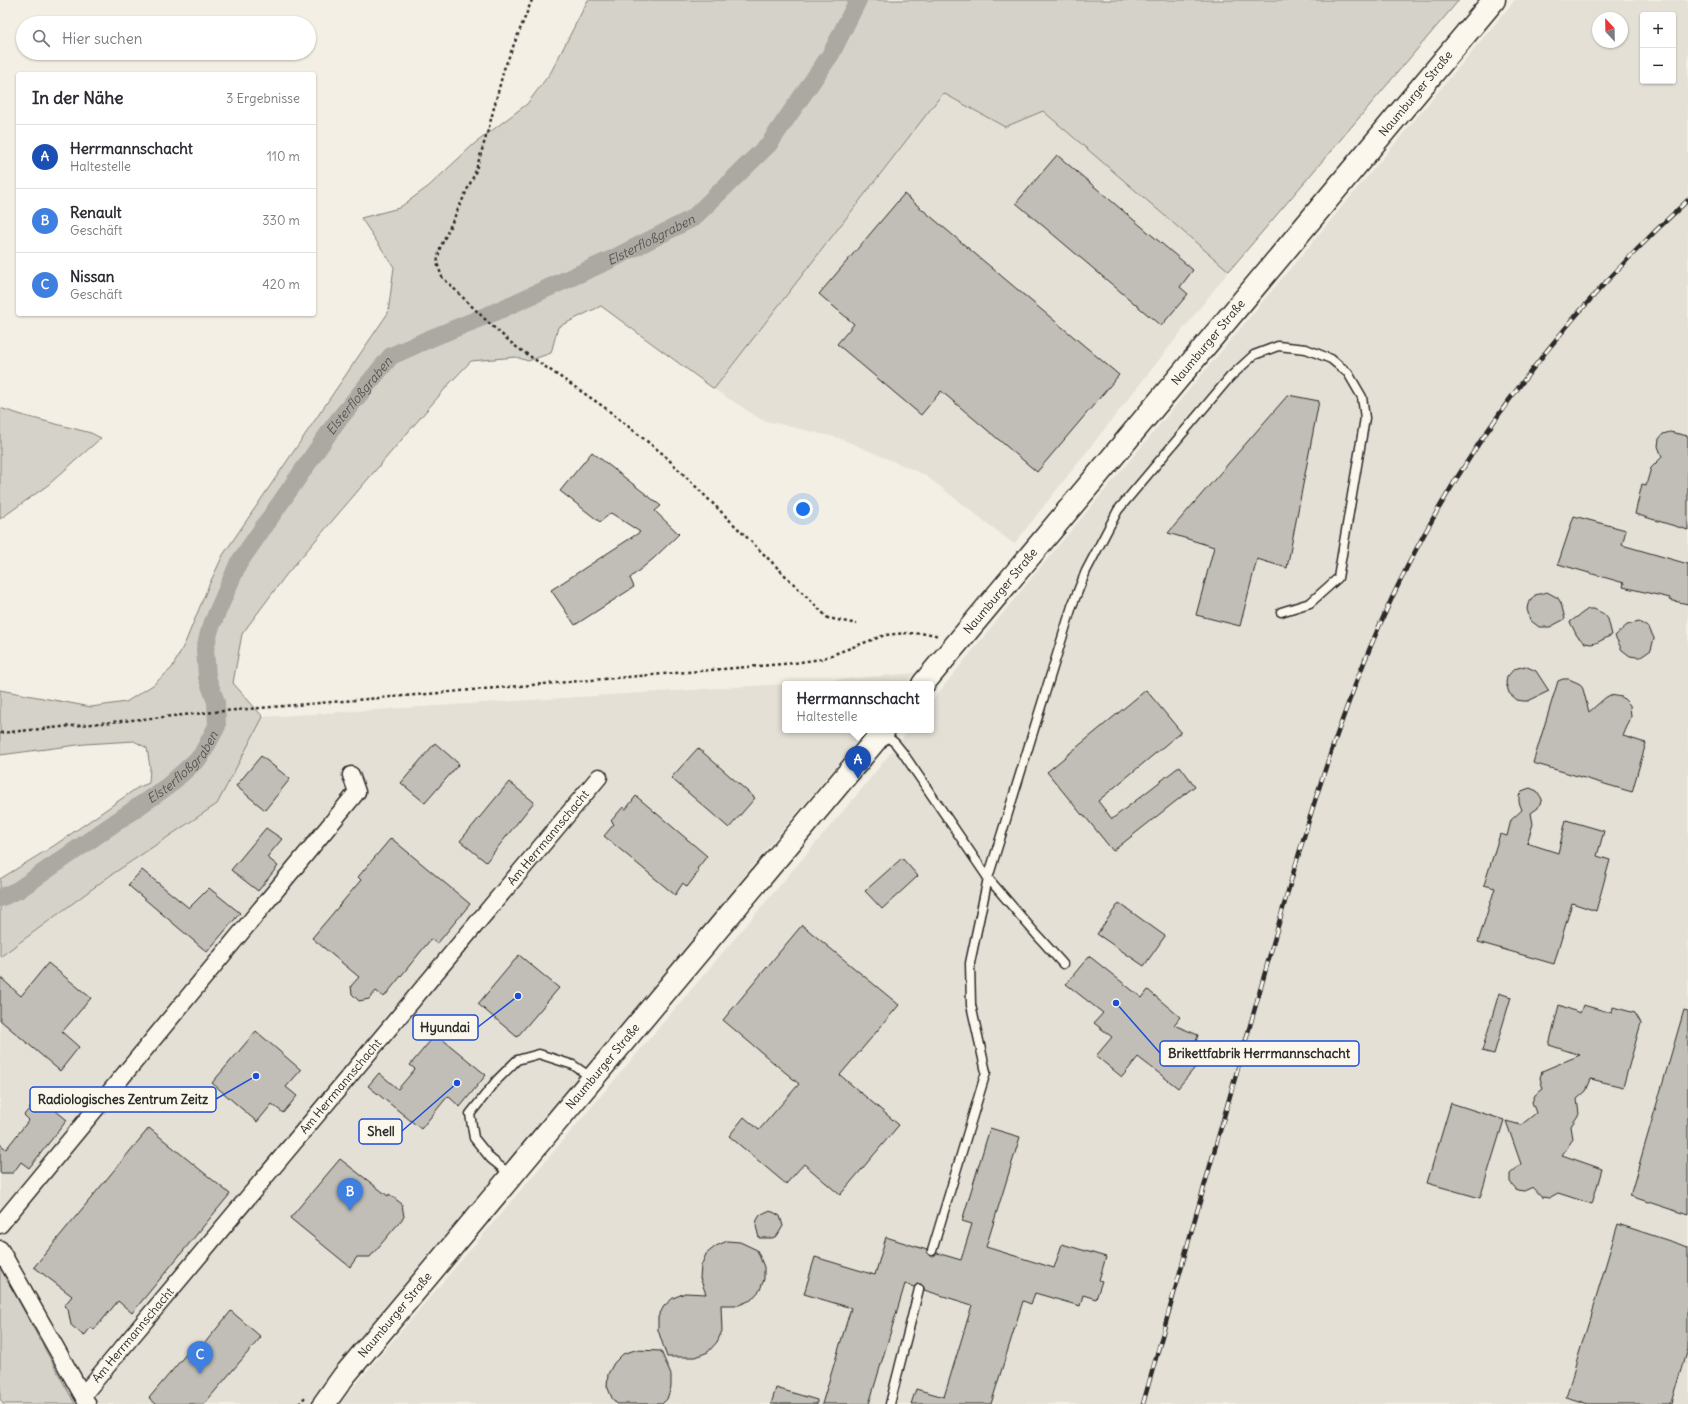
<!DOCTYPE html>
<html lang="de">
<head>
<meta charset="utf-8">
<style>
  :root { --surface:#fff; --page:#f2f2f3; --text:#2b2b33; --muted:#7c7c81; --line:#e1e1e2; --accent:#b45309 }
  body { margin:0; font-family:Delius,sans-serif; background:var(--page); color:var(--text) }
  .controls { position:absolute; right:12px; top:12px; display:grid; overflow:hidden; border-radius:4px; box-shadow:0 1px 3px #0004 }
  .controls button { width:36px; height:36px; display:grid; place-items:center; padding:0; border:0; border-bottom:1px solid var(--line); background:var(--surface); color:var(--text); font:20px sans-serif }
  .compass { position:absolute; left:1592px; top:12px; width:36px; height:36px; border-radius:50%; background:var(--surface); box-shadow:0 1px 3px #0004; rotate:338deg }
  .you { position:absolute; left:803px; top:509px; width:14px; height:14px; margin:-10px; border:3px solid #fff; border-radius:50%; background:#1a73e8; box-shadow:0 0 0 6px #1a73e833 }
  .badge { display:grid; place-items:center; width:26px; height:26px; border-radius:50%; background:var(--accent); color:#fff; font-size:13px; font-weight:700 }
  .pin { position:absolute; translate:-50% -33px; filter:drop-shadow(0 1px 2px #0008) }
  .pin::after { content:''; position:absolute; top:21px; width:14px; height:12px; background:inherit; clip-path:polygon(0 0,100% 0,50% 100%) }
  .popup { position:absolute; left:782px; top:681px; width:152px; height:52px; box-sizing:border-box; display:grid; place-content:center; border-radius:4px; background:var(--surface); filter:drop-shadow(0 1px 3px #0005); font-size:13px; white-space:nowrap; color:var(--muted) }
  .popup b { font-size:15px; color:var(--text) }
  .popup::after { content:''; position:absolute; left:50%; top:100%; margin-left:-8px; border:8px solid transparent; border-top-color:var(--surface) }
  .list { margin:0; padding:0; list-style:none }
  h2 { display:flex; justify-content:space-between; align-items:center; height:52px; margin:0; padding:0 16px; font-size:17px }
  h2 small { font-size:13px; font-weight:400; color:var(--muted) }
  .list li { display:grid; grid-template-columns:26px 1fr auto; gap:12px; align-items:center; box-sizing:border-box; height:64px; padding:0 16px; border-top:1px solid var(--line) }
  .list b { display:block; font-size:15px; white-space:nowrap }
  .list p { margin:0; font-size:13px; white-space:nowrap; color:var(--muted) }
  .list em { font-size:13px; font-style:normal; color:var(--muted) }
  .icon { flex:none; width:22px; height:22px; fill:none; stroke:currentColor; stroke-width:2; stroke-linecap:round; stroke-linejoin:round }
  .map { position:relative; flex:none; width:1688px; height:1404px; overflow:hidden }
  .search { position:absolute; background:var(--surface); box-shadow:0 1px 3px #0004; left:16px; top:16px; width:300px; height:44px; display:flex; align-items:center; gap:10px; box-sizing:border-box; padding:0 14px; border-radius:22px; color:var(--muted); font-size:15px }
  .panel { position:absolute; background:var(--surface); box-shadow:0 1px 3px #0004; left:16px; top:72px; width:300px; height:244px; border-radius:4px }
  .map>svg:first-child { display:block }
  .built { fill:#e4e0d6; fill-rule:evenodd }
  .green { fill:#d5d2c9; stroke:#807e7a }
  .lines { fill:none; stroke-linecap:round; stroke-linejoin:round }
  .canal { stroke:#aca9a2; stroke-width:18 }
  .building { fill:#c0beb6; stroke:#2b2b2b }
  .lane-casing { stroke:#2b2b2b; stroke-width:11 }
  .street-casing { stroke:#2b2b2b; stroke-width:19 }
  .primary-casing { stroke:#2b2b2b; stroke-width:25 }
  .path { stroke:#2b2b2b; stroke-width:2.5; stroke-dasharray:3 3; stroke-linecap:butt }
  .lane { stroke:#fbf7ec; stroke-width:8 }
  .street { stroke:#fbf7ec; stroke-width:16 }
  .primary { stroke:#fbf7ec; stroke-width:22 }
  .rail-casing { stroke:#2b2b2b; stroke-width:4.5 }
  .rail { stroke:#fbf7ec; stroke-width:3; stroke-dasharray:9; stroke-linecap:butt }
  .labels { text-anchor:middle; stroke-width:3; stroke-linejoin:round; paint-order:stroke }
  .street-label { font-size:12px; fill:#2b2b2b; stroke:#fbf7ec }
  .water-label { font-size:13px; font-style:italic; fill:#585755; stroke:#fbf7ec }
  .leader { fill:none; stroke:#1d4ed8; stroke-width:1.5 }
  .callout-dot { fill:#1d4ed8; stroke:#fbf7ec; stroke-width:1.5 }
  .callout { fill:#fbf7ec; stroke:#1d4ed8; stroke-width:1.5 }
  .callout-label { font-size:13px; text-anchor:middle; font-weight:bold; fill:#2b2b2b }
</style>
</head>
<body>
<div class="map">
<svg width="1688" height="1404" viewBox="0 0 1688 1404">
  <rect width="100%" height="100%" fill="#f3efe4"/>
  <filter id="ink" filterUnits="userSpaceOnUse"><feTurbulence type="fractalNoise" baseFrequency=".025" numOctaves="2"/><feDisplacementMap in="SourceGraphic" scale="8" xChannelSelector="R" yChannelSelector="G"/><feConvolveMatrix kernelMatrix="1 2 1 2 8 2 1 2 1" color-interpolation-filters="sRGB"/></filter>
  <g filter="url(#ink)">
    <g class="built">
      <path d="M1515,0h173v1404h-1349l521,-613 49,-61h22v-28l102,-126zM1643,15h30v66h-30zM1598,18h24v24h-24z"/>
      <polygon points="943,93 1005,127 1043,111 1229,271 1014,544 925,475 839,438 762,420 714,389"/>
      <polygon points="915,673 905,684 788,684"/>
      <polygon points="785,684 785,730 867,730 763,853 651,993 366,1332 309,1404 75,1404 0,1267 0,957 111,875 217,804 263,717"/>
    </g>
    <g class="green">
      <polygon points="588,0 1459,0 1229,271 1043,111 1005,127 943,93 714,389 601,306 558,327 551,353 528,361 516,357 471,361 450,383 286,575 242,634 233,683 263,717 217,804 111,875 0,957 0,879 55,845 137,788 149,783 150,767 147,748 134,741 85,744 0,755 0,690 91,707 126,702 153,685 172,668 185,643 208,587 223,555 388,313 394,267 361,218 399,208 429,186 474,144 527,104 551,72"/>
      <polygon points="0,408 25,416 91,433 101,438 48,485 0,519"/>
      <polygon points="0,1267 75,1404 3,1404 0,1399"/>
    </g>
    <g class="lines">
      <path class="canal" id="s1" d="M0,898l18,-8 150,-104 33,-30 16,-30 -1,-24 -9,-25 -2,-28 5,-20 28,-65 97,-140 56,-68 38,-17 64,-26 119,-54 81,-41 76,-74 62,-90 27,-54"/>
    </g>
    <g class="building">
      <polygon points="1057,155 1193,270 1180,287 1188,294 1161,326 1016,203"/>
      <polygon points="904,194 1119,375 1037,472 941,391 921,415 837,344 854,324 819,294"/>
      <polygon points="1288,395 1319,401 1287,568 1257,559 1240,626 1196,615 1214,547 1168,533"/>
      <polygon points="1670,432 1688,436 1688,530 1635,514 1642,484 1646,485 1651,468 1662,457 1658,446 1659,439 1663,434"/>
      <polygon points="592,452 661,506 655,511 679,534 653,559 630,578 634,587 575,625 551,590 640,532 611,513 600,522 560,491"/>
      <polygon points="1574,516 1626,530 1622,545 1688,564 1688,604 1669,600 1670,598 1623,587 1624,583 1558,564"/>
      <polygon points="1547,592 1558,598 1561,603 1565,619 1550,627 1539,627 1530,620 1527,609 1528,604 1535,595"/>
      <polygon points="1588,609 1594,609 1604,614 1608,619 1612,635 1596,643 1591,644 1585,643 1577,636 1570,622"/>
      <polygon points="1639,622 1649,628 1654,638 1651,650 1641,657 1636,657 1630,656 1622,650 1615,636 1627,625"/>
      <polygon points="1525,666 1536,671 1549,691 1528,701 1523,701 1517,700 1509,693 1506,683 1507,677 1514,669"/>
      <polygon points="1563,679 1569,679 1580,684 1583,689 1589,712 1605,698 1610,695 1622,697 1630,705 1631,717 1623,736 1646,743 1632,792 1533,763 1558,681"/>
      <polygon points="1146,690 1181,732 1098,801 1112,819 1180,766 1195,786 1113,851 1083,814 1082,815 1047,772"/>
      <polygon points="435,743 459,764 425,803 401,783"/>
      <polygon points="698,748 755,798 729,828 671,778"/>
      <polygon points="261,756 290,779 265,810 236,786"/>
      <polygon points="509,782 534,802 486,862 460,841"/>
      <polygon points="1530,788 1537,791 1542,799 1538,808 1531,813 1533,824 1527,843 1558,853 1566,820 1604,831 1597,856 1610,860 1596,911 1572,903 1554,964 1478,942 1495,888 1484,885 1500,834 1507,836 1511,820 1522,810 1519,802 1519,795 1524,790"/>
      <polygon points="636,796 707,856 697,869 699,871 687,887 683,883 675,895 604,836 614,824 611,821 623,807 626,809"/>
      <polygon points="266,828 282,839 267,857 278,866 258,891 231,870"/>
      <polygon points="391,838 470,904 437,944 431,939 384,997 376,991 369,999 359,1001 352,994 351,986 359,977 312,938 361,880 358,877"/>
      <polygon points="902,858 918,876 882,909 865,891"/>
      <polygon points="142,870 189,908 209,888 240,913 207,952 128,885"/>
      <polygon points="1119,903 1165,936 1144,966 1097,934"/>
      <polygon points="802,925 899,1005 840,1075 899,1125 840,1195 804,1164 786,1184 729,1136 744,1117 759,1130 799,1084 723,1020"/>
      <polygon points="519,955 559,988 517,1037 478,1004"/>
      <polygon points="1089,956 1142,998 1148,990 1180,1017 1174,1025 1198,1035 1191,1059 1198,1064 1178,1088 1138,1057 1122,1077 1096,1056 1112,1037 1094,1023 1103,1013 1066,984"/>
      <polygon points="48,963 91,998 62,1032 79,1047 60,1071 0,1020 0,977 21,996"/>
      <polygon points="1499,993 1511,997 1494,1054 1482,1051"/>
      <polygon points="1559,1005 1580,1013 1583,1005 1612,1013 1613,1007 1635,1013 1641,1023 1623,1087 1591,1079 1586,1091 1577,1099 1579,1114 1571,1126 1573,1139 1562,1155 1602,1169 1592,1204 1558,1193 1549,1198 1542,1197 1533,1187 1524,1191 1517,1190 1510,1182 1510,1174 1521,1164 1506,1121 1521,1125 1536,1113 1532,1102 1535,1095 1543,1089 1540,1078 1542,1071 1580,1055 1549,1045"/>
      <polygon points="1684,1010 1688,1011 1688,1215 1630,1196"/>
      <polygon points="256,1031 301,1070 286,1087 297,1096 283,1113 272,1104 257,1122 212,1083"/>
      <polygon points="436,1034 486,1075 460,1107 448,1096 421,1129 368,1086 379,1073 398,1089 415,1069 410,1065"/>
      <polygon points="39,1097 67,1120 29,1168 21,1162 13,1173 0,1173 0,1144 6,1149 29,1120 24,1115"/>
      <polygon points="1451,1103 1504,1120 1480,1198 1427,1183"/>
      <polygon points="149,1128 230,1194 132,1313 118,1301 94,1330 91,1327 84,1336 71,1325 68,1309 64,1306 72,1296 34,1267"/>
      <polygon points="990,1128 1020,1137 986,1247 1054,1268 1062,1244 1106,1257 1099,1280 1102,1281 1096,1299 1083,1295 1080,1306 1035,1293 1031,1304 1023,1301 991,1404 911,1404 916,1389 944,1397 972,1305 924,1290 924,1287 921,1284 917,1284 914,1287 905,1284 869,1404 822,1404 851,1308 804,1294 815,1257 875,1275 886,1237 927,1250 928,1254 931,1256 935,1255 937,1253 961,1260 972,1224 962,1221"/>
      <polygon points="340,1159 388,1196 389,1194 402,1204 404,1217 370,1257 357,1257 350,1267 290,1218"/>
      <polygon points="768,1211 773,1212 780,1216 783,1226 777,1236 772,1238 759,1238 756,1226 757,1220 760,1215"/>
      <polygon points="1618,1224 1688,1247 1688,1349 1672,1404 1588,1404 1566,1397"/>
      <polygon points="727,1241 740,1242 757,1250 764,1267 764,1279 760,1290 751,1300 739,1305 721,1305 722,1331 717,1342 708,1352 696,1357 667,1357 658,1330 658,1317 664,1306 673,1298 685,1293 706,1294 700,1278 701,1266 706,1254 716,1246"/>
      <polygon points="231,1311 261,1337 204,1404 156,1404 149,1398 193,1346 199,1350"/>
      <polygon points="635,1350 661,1351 671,1375 671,1387 667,1399 662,1404 617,1404 612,1398 607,1386 608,1374 614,1363 623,1354"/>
      <polygon points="776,1388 817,1400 817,1404 771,1404"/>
    </g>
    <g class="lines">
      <g class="lane-casing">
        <g id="lane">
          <polyline points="883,733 895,743 903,753 988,878 1036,934 1063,964"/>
          <polyline points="511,1175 491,1159 474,1138 470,1114 497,1080 517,1060 539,1054 573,1065 592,1078"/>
          <polyline points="932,1251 986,1072 971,1005 970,963 988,878 1072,606 1086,571 1118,510 1230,377 1254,355 1278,346 1306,349 1331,359 1348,373 1362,397 1365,418 1338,578 1310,603 1281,612"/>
          <polyline points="890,1404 919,1289"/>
        </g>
      </g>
      <g class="street-casing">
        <g id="street">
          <polyline points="0,1225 357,792 351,775"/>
          <polyline points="0,1249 87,1403"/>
          <path id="s2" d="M83,1395l516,-618"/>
        </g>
      </g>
      <g class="primary-casing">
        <g id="primary">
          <path id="s3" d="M923,684l571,-684"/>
          <path id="s4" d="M324,1404l20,-28 540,-646"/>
        </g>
      </g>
      <g class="path">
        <polyline points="532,0 504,69 489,127 475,173 440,248 437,263 442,277 491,325 515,346 604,407 663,454 828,618 857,624"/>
        <polyline points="0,733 224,711 794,663 821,659 885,635 907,633 932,634 938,636"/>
        <polyline points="299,1404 306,1396"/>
      </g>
      <use href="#lane" class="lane"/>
      <use href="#street" class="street"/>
      <use href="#primary" class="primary"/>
      <g class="rail-casing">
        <path id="rail" d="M1143,1404c37,-135 76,-268 114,-403 35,-125 69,-252 121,-372 71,-164 179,-308 310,-429"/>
      </g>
      <use href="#rail" class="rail"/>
    </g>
  </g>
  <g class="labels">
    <g class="street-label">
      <text dy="4" stroke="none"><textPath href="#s3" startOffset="769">Naumburger Straße</textPath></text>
      <text dy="4" stroke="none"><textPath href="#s3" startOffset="445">Naumburger Straße</textPath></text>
      <text dy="4" stroke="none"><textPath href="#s3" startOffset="121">Naumburger Straße</textPath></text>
      <text dy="4" stroke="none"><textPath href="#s2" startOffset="726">Am Herrmannschacht</textPath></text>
      <text dy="4" stroke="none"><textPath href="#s4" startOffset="438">Naumburger Straße</textPath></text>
      <text dy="4" stroke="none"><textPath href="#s2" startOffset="402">Am Herrmannschacht</textPath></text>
      <text dy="4" stroke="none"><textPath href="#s4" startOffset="114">Naumburger Straße</textPath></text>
      <text dy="4" stroke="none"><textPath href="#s2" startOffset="78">Am Herrmannschacht</textPath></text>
    </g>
    <g class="water-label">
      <text dy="5" stroke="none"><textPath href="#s1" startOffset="994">Elsterfloßgraben</textPath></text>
      <text dy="5" stroke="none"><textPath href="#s1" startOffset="658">Elsterfloßgraben</textPath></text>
      <text dy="5" stroke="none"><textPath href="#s1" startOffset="226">Elsterfloßgraben</textPath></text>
    </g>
  </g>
  <path class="leader" d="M518 996L478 1027M1116 1003L1160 1053M256 1076L216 1099M457 1083L402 1131"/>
  <g class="callout-dot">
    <circle cx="518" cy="996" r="4"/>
    <circle cx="1116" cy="1003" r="4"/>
    <circle cx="256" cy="1076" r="4"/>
    <circle cx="457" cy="1083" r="4"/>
  </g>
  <g class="callout">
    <rect x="413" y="1015" width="65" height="25" rx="4"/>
    <rect x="1160" y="1041" width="199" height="25" rx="4"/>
    <rect x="30" y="1087" width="186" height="25" rx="4"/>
    <rect x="359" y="1119" width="43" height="25" rx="4"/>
  </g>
  <g class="callout-label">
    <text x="445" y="1032">Hyundai</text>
    <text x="1259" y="1058">Brikettfabrik Herrmannschacht</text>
    <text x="123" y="1104">Radiologisches Zentrum Zeitz</text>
    <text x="381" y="1136">Shell</text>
  </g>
</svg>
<div class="controls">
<button>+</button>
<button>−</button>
</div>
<svg class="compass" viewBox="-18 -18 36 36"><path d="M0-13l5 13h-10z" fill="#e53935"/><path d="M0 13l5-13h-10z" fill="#7c7c81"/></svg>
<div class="you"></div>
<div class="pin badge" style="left:858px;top:779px;background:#1a4fb4">A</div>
<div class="popup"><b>Herrmannschacht</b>Haltestelle</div>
<div class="pin badge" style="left:350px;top:1211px;background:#3f7fe0">B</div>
<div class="pin badge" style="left:200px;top:1374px;background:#3f7fe0">C</div>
<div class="search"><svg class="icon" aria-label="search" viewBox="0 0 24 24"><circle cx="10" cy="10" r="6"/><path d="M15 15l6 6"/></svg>Hier suchen</div>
<section class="panel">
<h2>In der Nähe<small>3 Ergebnisse</small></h2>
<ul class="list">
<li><span class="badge" style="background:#1a4fb4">A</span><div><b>Herrmannschacht</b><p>Haltestelle</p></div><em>110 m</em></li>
<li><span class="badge" style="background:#3f7fe0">B</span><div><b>Renault</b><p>Geschäft</p></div><em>330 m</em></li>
<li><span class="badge" style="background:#3f7fe0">C</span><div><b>Nissan</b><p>Geschäft</p></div><em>420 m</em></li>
</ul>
</section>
</div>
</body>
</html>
